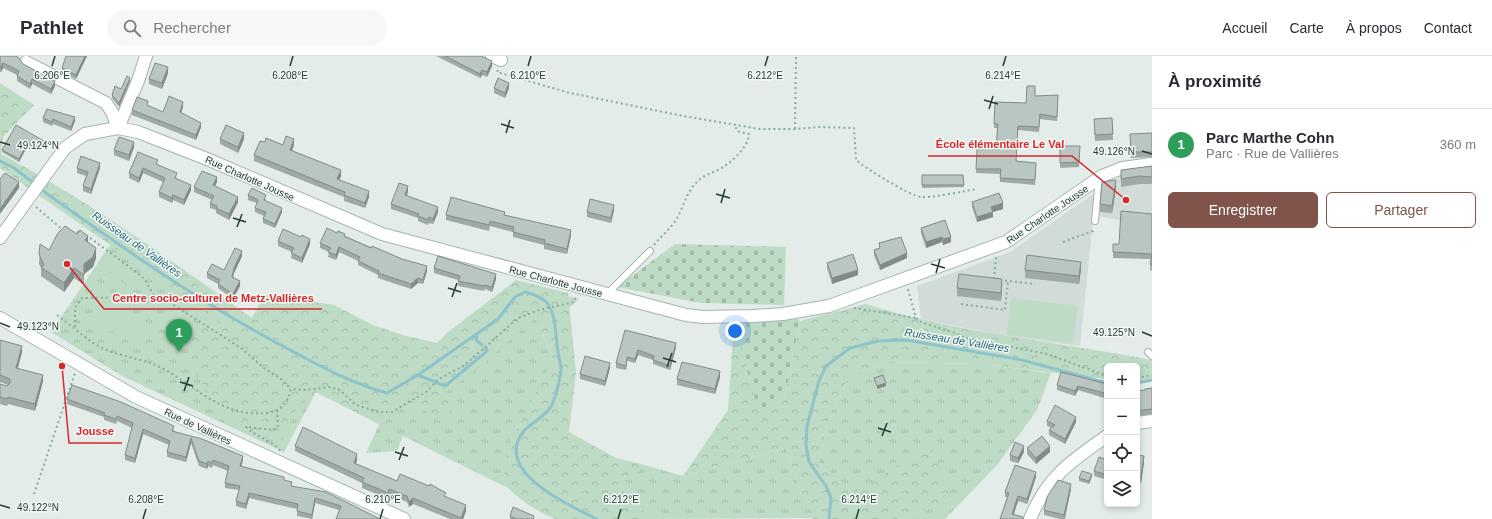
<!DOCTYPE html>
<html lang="fr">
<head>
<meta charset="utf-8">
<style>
  :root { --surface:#fff; --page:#f7f7f7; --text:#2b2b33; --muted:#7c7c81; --line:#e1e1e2; --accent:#80544a }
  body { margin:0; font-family:Arial,sans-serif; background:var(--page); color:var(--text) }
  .controls { position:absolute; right:12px; bottom:12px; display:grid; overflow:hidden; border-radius:6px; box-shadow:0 2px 6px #0003 }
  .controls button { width:36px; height:36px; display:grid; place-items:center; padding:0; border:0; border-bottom:1px solid var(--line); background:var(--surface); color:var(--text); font:20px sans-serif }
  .you { position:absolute; left:735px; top:275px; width:14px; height:14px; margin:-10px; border:3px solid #fff; border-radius:50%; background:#1a73e8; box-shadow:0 0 0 6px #1a73e833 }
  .badge { display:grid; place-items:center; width:26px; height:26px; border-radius:50%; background:var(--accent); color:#fff; font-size:13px; font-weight:700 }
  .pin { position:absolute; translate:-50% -33px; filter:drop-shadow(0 1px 2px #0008) }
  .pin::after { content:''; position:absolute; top:21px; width:14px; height:12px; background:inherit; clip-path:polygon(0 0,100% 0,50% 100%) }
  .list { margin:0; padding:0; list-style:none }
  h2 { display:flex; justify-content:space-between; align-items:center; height:52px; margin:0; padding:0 16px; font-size:17px }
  h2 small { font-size:13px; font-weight:400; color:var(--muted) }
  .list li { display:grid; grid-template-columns:26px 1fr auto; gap:12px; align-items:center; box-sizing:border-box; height:72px; padding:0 16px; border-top:1px solid var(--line) }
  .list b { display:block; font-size:15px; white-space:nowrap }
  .list p { margin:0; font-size:13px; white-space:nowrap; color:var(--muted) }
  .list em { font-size:13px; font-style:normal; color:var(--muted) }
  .actions { display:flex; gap:8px; padding:12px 16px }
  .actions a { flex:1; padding:9px 0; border:1px solid var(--accent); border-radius:6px; text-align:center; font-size:14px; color:var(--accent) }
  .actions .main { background:var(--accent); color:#fff }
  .icon { flex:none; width:22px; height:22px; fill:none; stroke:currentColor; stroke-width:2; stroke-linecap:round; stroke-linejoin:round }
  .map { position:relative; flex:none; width:1152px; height:463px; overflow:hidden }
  header { display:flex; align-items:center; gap:24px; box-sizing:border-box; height:56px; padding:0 20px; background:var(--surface); border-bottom:1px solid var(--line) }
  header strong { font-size:19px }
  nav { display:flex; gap:22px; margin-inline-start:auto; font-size:14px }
  .search { width:280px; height:36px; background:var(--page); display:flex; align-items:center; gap:10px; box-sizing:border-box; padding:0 14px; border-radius:22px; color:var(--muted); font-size:15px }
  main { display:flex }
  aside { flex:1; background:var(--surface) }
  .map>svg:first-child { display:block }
  .built { fill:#d1dbd7 }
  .grass { fill:url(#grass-tufts) }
  .forest { fill:url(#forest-crowns) }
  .cemetery { fill:url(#cemetery-stones) }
  .pitch { fill:#bedbc6 }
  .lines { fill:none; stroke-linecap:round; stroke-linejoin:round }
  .stream { stroke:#8fc3cc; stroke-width:3 }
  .lane-casing { stroke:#a6b4af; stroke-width:8 }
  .street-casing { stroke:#a6b4af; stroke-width:14 }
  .secondary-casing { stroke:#a2b7b0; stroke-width:14 }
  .path { stroke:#86ada1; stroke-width:2; stroke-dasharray:2 3; stroke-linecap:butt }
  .lane { stroke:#fff; stroke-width:6 }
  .street { stroke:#fff; stroke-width:12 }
  .secondary { stroke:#fff; stroke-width:12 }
  .wall { fill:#9faaa6 }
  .shaded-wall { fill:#828b87 }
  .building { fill:#b9c6c1; stroke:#828b87 }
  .ticks { fill:none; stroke:#243c35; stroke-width:1.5 }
  .labels { text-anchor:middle; stroke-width:3; stroke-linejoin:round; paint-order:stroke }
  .street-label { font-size:10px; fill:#243c35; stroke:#f3f8f6 }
  .water-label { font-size:11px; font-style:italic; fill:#236673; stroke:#f3f8f6 }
  .ticks-label { font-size:10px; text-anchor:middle; fill:#243c35; stroke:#f3f8f6; stroke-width:3; stroke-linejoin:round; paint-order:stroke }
  .leader { fill:none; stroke:#d62828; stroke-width:1.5 }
  .callout-dot { fill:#d62828; stroke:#f3f8f6; stroke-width:1.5 }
  .callout-label { font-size:11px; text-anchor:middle; font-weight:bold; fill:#d62828; stroke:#f3f8f6; stroke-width:3; stroke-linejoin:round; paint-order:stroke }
</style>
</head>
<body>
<header>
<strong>Pathlet</strong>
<div class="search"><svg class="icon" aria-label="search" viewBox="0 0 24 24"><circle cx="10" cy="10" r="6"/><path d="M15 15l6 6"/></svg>Rechercher</div>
<nav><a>Accueil</a><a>Carte</a><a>À propos</a><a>Contact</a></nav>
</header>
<main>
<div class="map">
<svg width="1152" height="463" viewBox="0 0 1152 463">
  <defs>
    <pattern id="grass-tufts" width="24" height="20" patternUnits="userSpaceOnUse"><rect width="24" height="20" fill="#bedbc6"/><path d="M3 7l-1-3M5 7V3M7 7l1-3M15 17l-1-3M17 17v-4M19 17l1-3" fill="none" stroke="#a3bdab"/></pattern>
    <pattern id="forest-crowns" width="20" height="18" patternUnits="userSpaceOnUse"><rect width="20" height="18" fill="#bedbc6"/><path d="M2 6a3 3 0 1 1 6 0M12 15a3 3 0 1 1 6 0" fill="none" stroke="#a3bdab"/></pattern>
    <pattern id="cemetery-stones" width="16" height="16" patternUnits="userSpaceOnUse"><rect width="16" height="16" fill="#bedbc6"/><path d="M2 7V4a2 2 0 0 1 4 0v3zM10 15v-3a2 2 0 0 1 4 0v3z" fill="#a3bdab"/></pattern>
  </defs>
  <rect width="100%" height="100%" fill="#e3ece8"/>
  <g class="built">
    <polygon points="1152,117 1152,170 1098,160 1101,134 1121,121"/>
    <polygon points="1096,136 1080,290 1011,281 921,263 917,230 1010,196"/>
  </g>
  <g class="grass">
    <polygon points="110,189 282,301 375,335 524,230 579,243 542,277 553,303 503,425 508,432 403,380 397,395 366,397 380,367 316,336 284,396 122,320 51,276"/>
    <polygon points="889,306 980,308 1051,317 1037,354 998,408 945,463 900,463 953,442 855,438 819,407 827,369 850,319"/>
    <polygon points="786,392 799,431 816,462 650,463 612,421 635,423 641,408 683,420"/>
  </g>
  <g class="forest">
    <path d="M0,27l34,22 -31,32 -2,17c88,47 169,106 251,164l12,-23 70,10 39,20 33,11 31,7 10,-10 69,-53 52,13 8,79 -7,60 47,26 25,6 -6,16 -22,-2 37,41h-95c-19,-8 -39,-21 -52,-37l5,-36 45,-87 -17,-42 -55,49 -35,26 14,12 -21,17 -31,-23 -26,10 -2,17 -64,-33 -20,17 -15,34 -36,-13 -34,-35 -21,-28 -3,-39 39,-2 -226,-158z"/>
    <path d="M866,248c93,30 191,37 286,56v22h-15v-16h-30v13l-127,-15 -91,-2 -39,13 -23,50 -8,38 36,30 73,-47 25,52 -53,21h-89l4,-2 -16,-30 -13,-39 -103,28 45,-66 6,-87 24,86 26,-9 16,-79z"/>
  </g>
  <g class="cemetery">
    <polygon points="675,188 786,191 784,249 701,247 617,231"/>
    <polygon points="797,262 800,265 784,344 758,354 734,267"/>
  </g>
  <g class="pitch">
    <polygon points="103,199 136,222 131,230 98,207"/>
    <polygon points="101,242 152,269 141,290 89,264"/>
    <polygon points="1011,242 1078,250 1073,287 1007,279"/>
  </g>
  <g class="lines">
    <g class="stream">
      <polyline points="0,105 14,112 35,128"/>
      <path d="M39,132c81,58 164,117 253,163 30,16 61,33 95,42l31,-18 80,-56 17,-22 10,-5c8,2 17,5 22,11 10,13 8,33 11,49 1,6 3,13 3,18 -1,13 -5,24 -9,35 -6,12 -21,17 -29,27 -30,40 47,74 74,87"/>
      <polyline points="477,278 476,284 482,289"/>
      <polyline points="418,319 445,330 487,295 485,293"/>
      <polyline points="1137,327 1152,324"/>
      <polyline points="829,463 831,442 826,430 809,406 806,389 807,370 819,325 826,310 850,292 878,285 906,284 1022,304 1107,327"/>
    </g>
    <g class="lane-casing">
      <g id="lane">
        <polyline points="1095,165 1099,122"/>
        <polyline points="607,238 650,195"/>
        <polyline points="1148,296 1152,300"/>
      </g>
    </g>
    <g class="street-casing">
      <g id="street">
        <polyline points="492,0 501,4"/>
        <polyline points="26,6 106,47 112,56 118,72"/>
        <polyline points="118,72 138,25 146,0"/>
        <polyline points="0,182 65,92 85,78 118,72 138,76 207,103 382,178 686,259 703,261 753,260 783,258 829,250 1006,186 1102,120 1122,112 1152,108"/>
      </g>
    </g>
    <g class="secondary-casing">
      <g id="secondary">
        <polyline points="0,262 136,341 404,463"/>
        <polyline points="1137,367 1152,365"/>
        <path d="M1030,463c17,-42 41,-58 77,-83"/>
      </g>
    </g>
    <g class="path">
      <path d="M498,14l-1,2 73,21 113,23 77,13h35l24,-2 35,1 2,32c9,8 54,36 65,37 11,1 43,-6 56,-8"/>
      <polyline points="795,73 796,0"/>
      <polyline points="36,151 63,174"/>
      <polyline points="72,177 81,175"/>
      <polyline points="86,179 139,218 145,224 154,240"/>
      <polyline points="1063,186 1093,175 1093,172"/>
      <path d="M654,189c6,-8 14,-14 20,-22 10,-14 11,-31 25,-43 7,-6 16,-8 24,-13 9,-5 26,-21 26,-33l-12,-3 -2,-6"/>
      <polyline points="994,223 996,201"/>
      <polyline points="1000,224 1035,228"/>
      <polyline points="908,233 916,262 921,266 955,277 963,281 1047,298 1107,320"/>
      <polyline points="961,248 1005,254 1008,225"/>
      <polyline points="854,252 916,262"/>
      <path d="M57,259c16,11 30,26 47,34 19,8 40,10 58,19 35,19 60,49 103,45 15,-1 23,-10 26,-24l15,1 24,-3 10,3 16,15 23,7h13l34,-20 13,-13 26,-14 53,-47 21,-8 35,-8 2,-6"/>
      <polyline points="75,271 75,252 82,242 161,241 241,292 264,312 281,323 291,333"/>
      <polyline points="1137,322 1152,319"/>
      <path d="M277,354l1,17 -4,3 -28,-3c8,9 31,16 34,24"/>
      <polyline points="34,438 75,317"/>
    </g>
    <use href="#lane" class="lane"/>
    <use href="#street" class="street"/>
    <use href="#secondary" class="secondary"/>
  </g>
  <g class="wall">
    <polygon points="0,0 23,8 55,30 51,38 32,28 30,33 17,25 17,19 3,12 1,16 0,16"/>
    <polygon points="66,0 87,0 76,23 62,16 62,12"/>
    <polygon points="436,0 481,0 492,10 487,21 482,19 480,22"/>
    <polygon points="168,17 162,33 149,28 149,23"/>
    <polygon points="130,25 119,51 112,42 112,39 121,33"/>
    <polygon points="494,32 509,32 505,42 494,37"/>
    <polygon points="1035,40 1058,44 1057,65 1040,63 1039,76 1018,74 1016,105 1036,111 1035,129 1000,126 1000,118 976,117 977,93 996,93 997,72 994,72 995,46 1026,47"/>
    <polygon points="148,50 163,56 183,51 181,57 201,71 196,84 132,59 132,54"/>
    <polygon points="43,62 75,65 71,75 53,68 52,70 43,66"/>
    <polygon points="1112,62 1113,84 1095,85 1094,68"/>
    <polygon points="16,69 44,87 40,95 28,89 19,106 2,96 2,94"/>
    <polygon points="1152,77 1152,101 1131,102 1130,78"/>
    <polygon points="220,83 244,83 238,97 220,88"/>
    <polygon points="265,86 283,89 294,89 292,94 341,120 339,124 369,141 365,152 344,145 344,141 254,105 254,99"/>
    <polygon points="1060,90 1080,94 1079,111 1060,112"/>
    <polygon points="134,91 129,105 114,99 114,94"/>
    <polygon points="138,96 177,122 177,123 191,134 184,149 173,144 172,147 159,141 159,136 163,126 143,117 139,127 129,122 129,117"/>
    <polygon points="1152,110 1152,128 1139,128 1121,131 1121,114"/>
    <polygon points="77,112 100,112 91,138 83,135 83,130 86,120 77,117"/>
    <polygon points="922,119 963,119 964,131 922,132"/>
    <polygon points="217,126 215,130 238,146 229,164 216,157 216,154 210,152 210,147 212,144 194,136 194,131"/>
    <polygon points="1116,132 1112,157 1100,156 1100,148"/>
    <polygon points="408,135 407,140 438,156 433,168 429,167 428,169 418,165 418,162 391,153 391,148"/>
    <polygon points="248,139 266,143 266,145 282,156 275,172 263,167 263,163 264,160 255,156 255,152 257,147 248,144"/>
    <polygon points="972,146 1003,153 993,156 993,161 977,166 972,151"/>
    <polygon points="614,154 611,167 587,161 587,156"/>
    <polygon points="1152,158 1152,215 1150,214 1151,203 1113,202 1113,188 1119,188"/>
    <polygon points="446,159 505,159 571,179 567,198 544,193 544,189 513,181 513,176 490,170 489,175 446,164"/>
    <polygon points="921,172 951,186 943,189 942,186 926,192 921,177"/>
    <polygon points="345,180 427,215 423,228 418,227 411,233 378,222 378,219 358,209 358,205 339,196 336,204 328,201 329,196 320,192 320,187"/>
    <polygon points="278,185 310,188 302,207 291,202 292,196 278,190"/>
    <polygon points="88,186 96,202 93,211 84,218 84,229 74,222 64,236 41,220 41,212 39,208 40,188 49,194"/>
    <polygon points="879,187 907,202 880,214 874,199 874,194 879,192"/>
    <polygon points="242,200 234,217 233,221 240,230 233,243 218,232 218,228 207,222 207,217 224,214"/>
    <polygon points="827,207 858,219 832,228 827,212"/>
    <polygon points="434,212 496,223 492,236 485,233 484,235 458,230 458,224 434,217"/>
    <polygon points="1025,214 1081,214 1079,228 1025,222"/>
    <polygon points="1002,231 1001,245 957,240 957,232"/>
    <polygon points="625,274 676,291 670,314 653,308 653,304 638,299 635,307 627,305 626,314 616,312 616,307"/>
    <polygon points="0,284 22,296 18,312 43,325 35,355 8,348 7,350 0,348 0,328 7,330 8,329 0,326"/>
    <polygon points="610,312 605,330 580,323 580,318"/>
    <polygon points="720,321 715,338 677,329 677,323"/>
    <polygon points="1107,328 1107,355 1105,355 1104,342 1078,334 1075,340 1057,334 1057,329"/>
    <polygon points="1152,332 1152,358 1137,360 1137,335 1145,334"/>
    <polygon points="67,343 174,374 174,376 243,404 241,410 284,424 292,430 380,463 339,454 315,447 312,463 297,460 297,453 249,442 246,453 236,450 236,445 239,434 225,432 225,427 228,415 213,409 212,412 208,410 207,413 199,410 191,387 186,406 167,401 167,396 169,389 143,378 135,407 125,404 125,399 132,372 117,365 116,368 104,364 104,361 67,348"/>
    <polygon points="1047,365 1076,366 1065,388 1049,379 1049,374 1051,372 1047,370"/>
    <polygon points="1137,387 1139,393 1137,399 1144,406 1141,427 1137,426"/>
    <polygon points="295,390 357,404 356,408 397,425 446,441 466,455 463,463 450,463 413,448 409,451 407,446 389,439 388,443 362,432 362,427 295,395"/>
    <polygon points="1027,392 1050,396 1036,408 1027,398"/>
    <polygon points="1024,396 1018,407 1010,405 1010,399"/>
    <polygon points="1107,404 1107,415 1104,423 1094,420 1094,415"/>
    <polygon points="1092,420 1089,428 1079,425 1079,422"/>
    <polygon points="1036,421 1027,448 1018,445 1014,458 1023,463 1000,463 1007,441 1005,441 1005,436"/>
    <polygon points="1071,433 1065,463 1060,463 1044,459 1044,454"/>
    <polygon points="510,460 534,463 510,463"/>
  </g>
  <g class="shaded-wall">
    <polygon points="85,0 87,0 76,23 76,19"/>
    <polygon points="492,5 492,10 487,21 487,16"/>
    <polygon points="3,7 3,12 1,16 1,11"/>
    <polygon points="168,11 168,17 162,33 162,27"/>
    <polygon points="482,14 482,19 480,22 480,18"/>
    <polygon points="130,22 130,25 119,51 119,47"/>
    <polygon points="32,23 32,28 30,33 30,28"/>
    <polygon points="55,25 55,30 51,38 51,33"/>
    <polygon points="509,27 509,32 505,42 505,37"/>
    <polygon points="183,46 183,51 180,61 180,56"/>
    <polygon points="75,61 75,65 71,75 71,71"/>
    <polygon points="201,67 201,71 196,84 196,79"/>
    <polygon points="244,77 244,83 238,97 238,91"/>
    <polygon points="294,83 294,89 290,100 290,94"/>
    <polygon points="44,85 44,87 40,95 40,93"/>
    <polygon points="28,86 28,89 19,106 19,103"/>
    <polygon points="134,86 134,91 129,105 129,99"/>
    <polygon points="100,107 100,112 91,138 91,133"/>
    <polygon points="143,112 143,117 139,127 139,122"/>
    <polygon points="341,114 341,120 337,129 337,123"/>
    <polygon points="217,121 217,126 213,134 213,129"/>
    <polygon points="1116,124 1116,132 1112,157 1112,150"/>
    <polygon points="19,126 19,132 0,158 0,153"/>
    <polygon points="191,129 191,134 184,149 184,144"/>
    <polygon points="408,130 408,135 405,144 405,139"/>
    <polygon points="369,135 369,141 365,152 365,147"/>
    <polygon points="173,139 173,144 172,147 172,142"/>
    <polygon points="238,141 238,146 229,164 229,158"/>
    <polygon points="1003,147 1003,153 993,156 993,161 977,166 977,161 991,151"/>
    <polygon points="614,149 614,154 611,167 611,162"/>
    <polygon points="438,151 438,156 433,168 433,163"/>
    <polygon points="282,152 282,156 275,172 275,168"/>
    <polygon points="571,174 571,179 567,198 567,193"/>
    <polygon points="88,180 88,190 85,184"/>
    <polygon points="942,181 942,186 926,192 926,186"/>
    <polygon points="951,181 951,186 943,189 943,183"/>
    <polygon points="310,183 310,188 302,207 302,202"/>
    <polygon points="339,191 339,196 336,204 336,199"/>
    <polygon points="96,192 96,202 93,211 84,218 84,229 84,208"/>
    <polygon points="242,195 242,200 234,217 232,226 234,212"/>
    <polygon points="907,197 907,202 880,214 880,209"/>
    <polygon points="1081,206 1081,214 1079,228 1079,220"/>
    <polygon points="427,210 427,215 423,228 423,224"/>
    <polygon points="74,212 74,222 64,236 64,227"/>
    <polygon points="858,214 858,219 832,228 832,222"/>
    <polygon points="496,218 496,223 492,236 492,231"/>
    <polygon points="418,222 418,227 411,233 411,228"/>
    <polygon points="1002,223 1002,231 1001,245 1001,237"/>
    <polygon points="240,225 240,230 233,243 233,238"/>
    <polygon points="676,287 676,291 670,314 670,310"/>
    <polygon points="22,290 22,296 16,318 16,312"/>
    <polygon points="638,294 638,299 635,307 635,303"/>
    <polygon points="627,301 627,305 626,314 626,310"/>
    <polygon points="610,307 610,312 605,330 605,325"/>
    <polygon points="720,315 720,321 715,338 715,333"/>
    <polygon points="43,319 43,325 35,355 35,348"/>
    <polygon points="886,327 886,330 877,333 877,330"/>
    <polygon points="1078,330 1078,334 1075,340 1075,335"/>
    <polygon points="1076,361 1076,366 1065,388 1065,383"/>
    <polygon points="143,373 143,378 135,407 135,402"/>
    <polygon points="191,382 191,387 186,406 186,401"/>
    <polygon points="1024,390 1024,396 1018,407 1018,402"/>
    <polygon points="1050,390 1050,396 1036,408 1036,402"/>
    <polygon points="357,398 357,404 354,412 354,407"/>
    <polygon points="243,400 243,404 240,415 240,410"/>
    <polygon points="1144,400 1144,406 1141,427 1141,421"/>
    <polygon points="208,405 208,410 207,413 207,408"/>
    <polygon points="1107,410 1107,415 1104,423 1104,418"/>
    <polygon points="1036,416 1036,421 1027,448 1027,443"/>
    <polygon points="1092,418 1092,420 1089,428 1089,425"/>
    <polygon points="1071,428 1071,433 1064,463 1064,459"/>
    <polygon points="389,433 389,439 388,443 388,437"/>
    <polygon points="249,437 249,442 246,453 246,448"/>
    <polygon points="1018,440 1018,445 1012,463 1012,458"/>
    <polygon points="315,442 315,447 312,463 312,459"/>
    <polygon points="413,442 413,448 409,451 409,446"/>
    <polygon points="466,449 466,455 463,463 461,463"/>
  </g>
  <g class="building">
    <polygon points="0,0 16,0 19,2 23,8 55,25 51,33 32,23 30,28 17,20 19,15 3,7 1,11 0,11"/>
    <polygon points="66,0 85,0 76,19 62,12"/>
    <polygon points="445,0 481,0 492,5 487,16 482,14 480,18"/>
    <polygon points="155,7 168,11 162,27 149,23"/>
    <polygon points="127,20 130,22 119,47 112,39 115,30 121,33"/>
    <polygon points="498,22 509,27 505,37 494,32"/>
    <polygon points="1027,30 1035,30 1035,40 1058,39 1057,61 1040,58 1039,71 1018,70 1016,105 1036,107 1035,124 1000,122 1001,113 976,113 977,93 996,93 998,68 994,68 995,46 1026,47"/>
    <polygon points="169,40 183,46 180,56 201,67 196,79 132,54 137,41 148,45 147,49 163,56"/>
    <polygon points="47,53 75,61 71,71 53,63 52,66 43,62"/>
    <polygon points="1112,62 1113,78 1095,79 1094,63"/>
    <polygon points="16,69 44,85 40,93 28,86 19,103 2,94"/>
    <polygon points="226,69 244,77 238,91 220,83"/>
    <polygon points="1152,77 1152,96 1131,96 1130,78"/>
    <polygon points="286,80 294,83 290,94 341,114 337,123 369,135 365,147 344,139 345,136 254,99 260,85 265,86 266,82 283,89"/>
    <polygon points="119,81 134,86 129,99 114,94"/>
    <polygon points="1060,90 1080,90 1079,106 1060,107"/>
    <polygon points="138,96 158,104 156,108 177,117 175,122 191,129 184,144 173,139 172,142 159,136 165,122 143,112 139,122 129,117"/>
    <polygon points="81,100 100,107 91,133 83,130 88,116 77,112"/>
    <polygon points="1152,110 1152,121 1139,120 1121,123 1121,114"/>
    <polygon points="202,115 217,121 213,129 238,141 229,158 216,152 217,150 210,147 214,140 194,131"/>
    <polygon points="5,117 19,126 0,153 0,123"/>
    <polygon points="922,119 963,119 964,129 922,129"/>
    <polygon points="1116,124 1112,150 1100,148 1102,126"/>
    <polygon points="399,127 408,130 405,139 438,151 433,163 429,161 428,164 418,160 419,158 391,148"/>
    <polygon points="252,132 266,139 264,144 282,152 275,168 263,163 266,156 255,152 258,144 248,139"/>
    <polygon points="999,137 1003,147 991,151 993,156 977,161 972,146"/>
    <polygon points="451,141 505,156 504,159 571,174 567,193 544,187 545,184 513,176 514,171 490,165 489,169 446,159"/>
    <polygon points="590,143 614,149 611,162 587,156"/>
    <polygon points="1121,155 1152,158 1152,209 1150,209 1152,198 1113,196 1113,188 1119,188"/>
    <polygon points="945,164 951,181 943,183 942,181 926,186 921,172"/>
    <polygon points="65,170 77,178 80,174 88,180 85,184 96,192 93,201 84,208 84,219 74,212 64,227 41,211 44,209 39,198 40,188 49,194 58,177"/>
    <polygon points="327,172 337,177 338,175 345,178 344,180 371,192 372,190 402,203 427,210 423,224 418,222 411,228 378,217 379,215 358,205 360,201 339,191 336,199 328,196 331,192 320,187"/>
    <polygon points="283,173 301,181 302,179 310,183 302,202 291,197 294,192 278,185"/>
    <polygon points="901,181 907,197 880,209 874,194 880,192 879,187"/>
    <polygon points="235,192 242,195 234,212 232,221 240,225 233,238 218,228 220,224 207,217 212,208 224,214"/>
    <polygon points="853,198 858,214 832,222 827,207"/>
    <polygon points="1027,199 1081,206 1079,220 1025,214"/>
    <polygon points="438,200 496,218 492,231 485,229 484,230 458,225 460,220 434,212"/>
    <polygon points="959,218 1002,223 1001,237 957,232"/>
    <polygon points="625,274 676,287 670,310 653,304 654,300 638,294 635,303 627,301 626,310 616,307"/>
    <polygon points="0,284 22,290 16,312 43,319 35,348 8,341 7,343 0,341 0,328 7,330 10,327 10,323 0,319"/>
    <polygon points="585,300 610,307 605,325 580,318"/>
    <polygon points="682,306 720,315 715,333 677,323"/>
    <polygon points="1061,316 1107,328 1107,350 1105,350 1104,337 1078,330 1075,335 1057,329"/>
    <polygon points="883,319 886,327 877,330 874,322"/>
    <polygon points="72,329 121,346 174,370 172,375 202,383 243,400 240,410 284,421 284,424 292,426 291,430 326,436 380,463 336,463 341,450 315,442 312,459 297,455 298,448 249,437 246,448 236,445 240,430 225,427 229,410 213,404 212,407 208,405 207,408 199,405 191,382 186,401 167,396 170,385 143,373 135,402 125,399 133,367 117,360 116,363 104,359 105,357 67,343"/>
    <polygon points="1152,332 1152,353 1137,355 1137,335 1145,334 1145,333"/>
    <polygon points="1055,349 1076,361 1065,383 1049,374 1055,369 1047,365"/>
    <polygon points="303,371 357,398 354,407 397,425 400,418 429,430 430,428 446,437 444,440 466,449 461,462 413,442 409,446 407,440 389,433 388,437 362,426 364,422 295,390"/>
    <polygon points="1042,380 1050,390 1036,402 1027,392"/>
    <polygon points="1015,386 1024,390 1018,402 1010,399"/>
    <polygon points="1137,387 1139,387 1137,397"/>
    <polygon points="1137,399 1144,400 1141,421 1137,421"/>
    <polygon points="1099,401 1107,404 1107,410 1104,418 1094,415"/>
    <polygon points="1015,409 1036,416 1027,443 1018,440 1012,458 1023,461 1022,463 1000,463 1009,437 1005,436"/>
    <polygon points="1082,415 1092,418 1089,425 1079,422"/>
    <polygon points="1058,424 1071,428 1064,459 1044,454 1047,441"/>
    <polygon points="513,451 534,460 533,463 517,463 510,460"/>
  </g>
  <path class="ticks" d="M52,10l3,-10M290,10l3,-10M528,10l3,-10M765,10l3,-10M1003,10l3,-10M984,44l14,4M989,53l4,-13M501,68l13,4M506,77l4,-13M0,86l10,3M1142,95l10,3M716,138l14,4M721,147l4,-14M233,162l13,4M237,171l5,-13M931,208l14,4M936,217l4,-14M448,232l13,4M452,241l5,-14M0,267l10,4M1142,276l10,4M663,302l13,4M667,311l5,-14M180,326l13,4M184,335l5,-14M878,372l13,4M882,380l5,-13M395,396l13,4M399,404l5,-13M0,449l10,3M143,463l3,-10M380,463l3,-10M618,463l3,-10M856,463l3,-10"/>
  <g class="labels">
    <g class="street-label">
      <text transform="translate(250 122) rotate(24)" y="4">Rue Charlotte Jousse</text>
      <text transform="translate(1047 158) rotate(-34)" y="4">Rue Charlotte Jousse</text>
      <text transform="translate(556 225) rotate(15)" y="4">Rue Charlotte Jousse</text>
      <text transform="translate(198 370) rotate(25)" y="4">Rue de Vallières</text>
    </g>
    <g class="water-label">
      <text transform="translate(137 188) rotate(35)" y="4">Ruisseau de Vallières</text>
      <text transform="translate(957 284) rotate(9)" y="4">Ruisseau de Vallières</text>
    </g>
  </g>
  <g class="ticks-label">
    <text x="52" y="23">6.206°E</text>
    <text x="290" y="23">6.208°E</text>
    <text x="528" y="23">6.210°E</text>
    <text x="765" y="23">6.212°E</text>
    <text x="1003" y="23">6.214°E</text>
    <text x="38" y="93">49.124°N</text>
    <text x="1114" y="99">49.126°N</text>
    <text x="38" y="274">49.123°N</text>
    <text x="1114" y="280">49.125°N</text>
    <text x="146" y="447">6.208°E</text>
    <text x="383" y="447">6.210°E</text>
    <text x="621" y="447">6.212°E</text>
    <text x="859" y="447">6.214°E</text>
    <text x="38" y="455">49.122°N</text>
  </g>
  <path class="leader" d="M1126 144L1072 100H928M67 208L104 253H322M62 310L69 387H122"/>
  <g class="callout-dot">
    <circle cx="1126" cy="144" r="4"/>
    <circle cx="67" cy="208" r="4"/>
    <circle cx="62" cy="310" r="4"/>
  </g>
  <g class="callout-label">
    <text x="1000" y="92">École élémentaire Le Val</text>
    <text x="213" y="246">Centre socio-culturel de Metz-Vallières</text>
    <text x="95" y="379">Jousse</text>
  </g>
</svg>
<div class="controls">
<button>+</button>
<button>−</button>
<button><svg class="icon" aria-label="locate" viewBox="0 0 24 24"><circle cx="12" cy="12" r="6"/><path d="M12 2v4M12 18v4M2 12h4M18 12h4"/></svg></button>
<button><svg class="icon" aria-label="layers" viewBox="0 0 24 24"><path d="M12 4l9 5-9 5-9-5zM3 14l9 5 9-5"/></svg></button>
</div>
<div class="you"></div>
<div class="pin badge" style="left:179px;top:296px;background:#2e9e5b">1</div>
</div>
<aside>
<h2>À proximité<small></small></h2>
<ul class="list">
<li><span class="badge" style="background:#2e9e5b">1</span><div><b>Parc Marthe Cohn</b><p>Parc · Rue de Vallières</p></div><em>360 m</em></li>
</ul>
<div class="actions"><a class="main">Enregistrer</a><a>Partager</a></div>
</aside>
</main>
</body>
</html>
